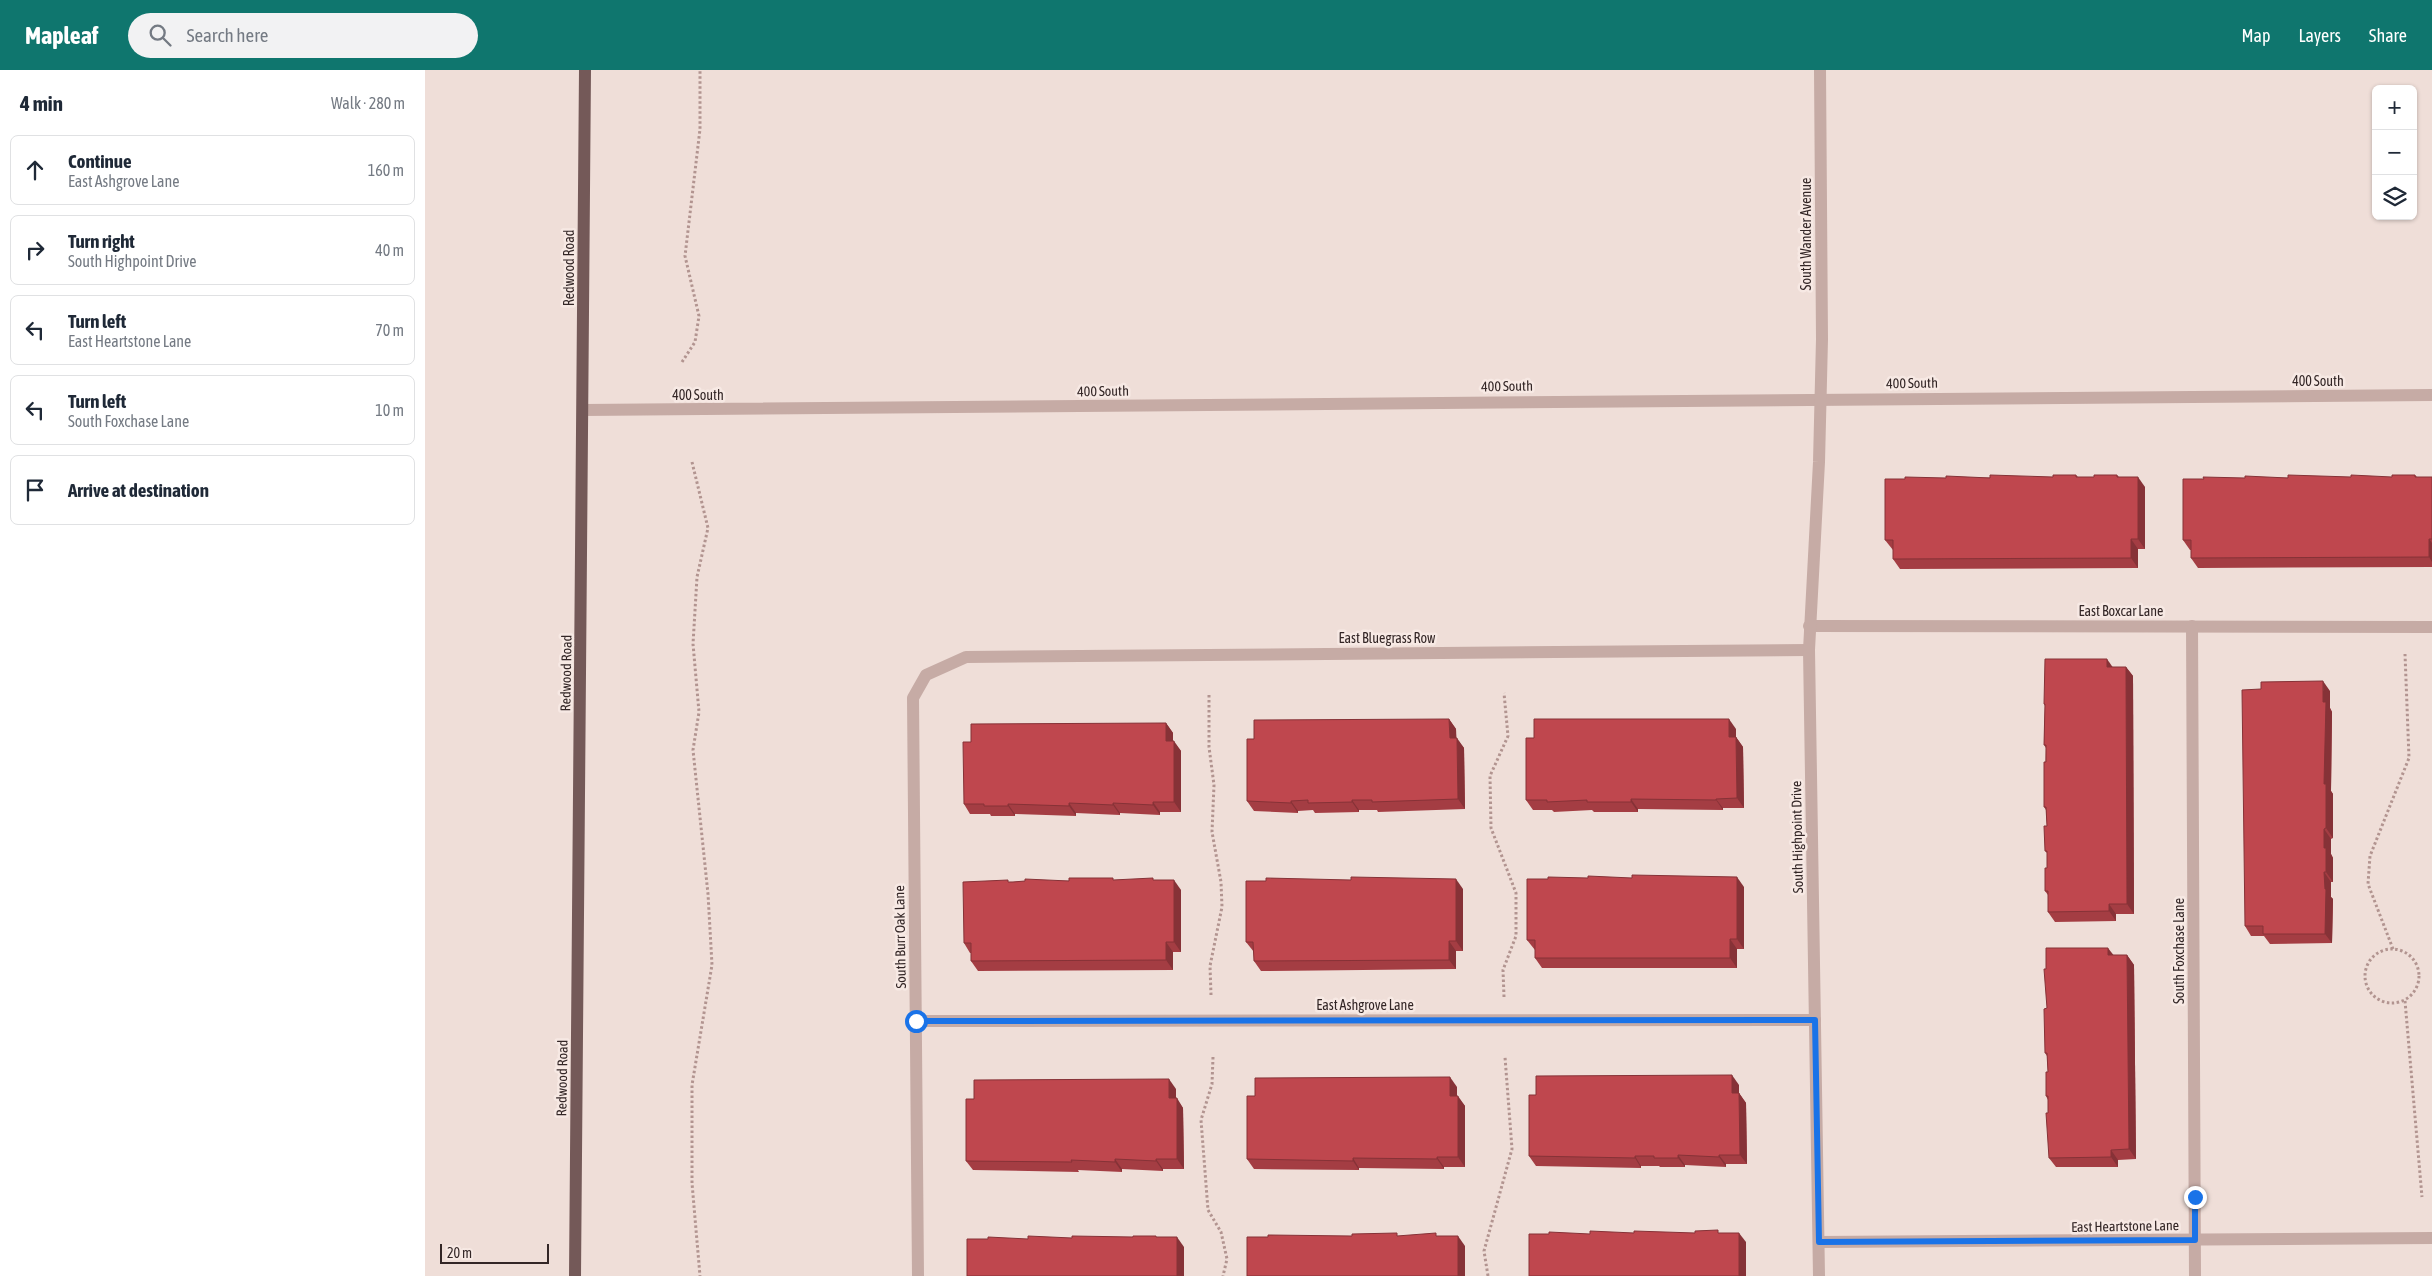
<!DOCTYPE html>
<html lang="en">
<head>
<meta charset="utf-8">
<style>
  :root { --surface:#fff; --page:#f2f2f3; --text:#1f2937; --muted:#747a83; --line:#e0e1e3; --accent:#0f766e }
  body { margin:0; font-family:"Asap Condensed",sans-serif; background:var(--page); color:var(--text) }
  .controls { position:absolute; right:15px; top:15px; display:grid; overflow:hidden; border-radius:8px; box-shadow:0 1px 4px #0004 }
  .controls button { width:45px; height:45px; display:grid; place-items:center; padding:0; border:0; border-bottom:1px solid var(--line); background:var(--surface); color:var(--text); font:25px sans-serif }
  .scale { position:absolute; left:15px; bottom:12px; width:109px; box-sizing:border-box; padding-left:5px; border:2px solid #332626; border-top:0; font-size:14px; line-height:18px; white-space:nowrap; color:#332626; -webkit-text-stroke:4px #f7e9e4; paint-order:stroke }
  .stop { position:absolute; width:15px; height:15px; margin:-11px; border:4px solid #1a73e8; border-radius:50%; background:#fff }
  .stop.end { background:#1a73e8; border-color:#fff; box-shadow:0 1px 5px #0008 }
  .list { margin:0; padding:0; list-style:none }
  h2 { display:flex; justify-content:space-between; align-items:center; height:65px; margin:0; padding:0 20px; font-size:21px }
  h2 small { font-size:16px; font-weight:400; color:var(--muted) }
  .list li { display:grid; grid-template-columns:32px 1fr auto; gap:15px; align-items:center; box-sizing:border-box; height:70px; margin:0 10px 10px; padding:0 10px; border:1px solid var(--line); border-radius:8px }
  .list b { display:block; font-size:19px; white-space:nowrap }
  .list p { margin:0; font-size:16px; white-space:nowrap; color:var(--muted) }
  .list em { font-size:16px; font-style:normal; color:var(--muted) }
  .icon { flex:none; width:28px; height:28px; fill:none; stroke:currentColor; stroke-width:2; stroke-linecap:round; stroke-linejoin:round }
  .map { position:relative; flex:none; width:2007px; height:1206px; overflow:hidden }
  header { display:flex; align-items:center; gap:30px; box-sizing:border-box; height:70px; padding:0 25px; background:var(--accent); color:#fff }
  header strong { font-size:24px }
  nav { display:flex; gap:28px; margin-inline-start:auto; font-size:18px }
  .search { width:350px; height:45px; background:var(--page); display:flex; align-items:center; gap:12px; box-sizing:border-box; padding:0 18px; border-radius:28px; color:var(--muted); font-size:19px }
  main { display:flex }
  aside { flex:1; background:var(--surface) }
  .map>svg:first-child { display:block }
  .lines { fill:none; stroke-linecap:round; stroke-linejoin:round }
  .path { stroke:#b29490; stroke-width:3; stroke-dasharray:2.5 2.5; stroke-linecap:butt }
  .minor { stroke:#c6aba5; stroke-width:12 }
  .major { stroke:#745958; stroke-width:12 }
  .wall { fill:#a43d43 }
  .shaded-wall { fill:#863237 }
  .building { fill:#bf474e; stroke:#863237 }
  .route { stroke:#1a73e8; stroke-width:6 }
  .labels { text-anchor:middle; stroke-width:5; stroke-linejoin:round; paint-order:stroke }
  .street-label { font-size:14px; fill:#332626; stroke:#f7e9e4 }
</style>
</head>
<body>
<header>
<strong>Mapleaf</strong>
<div class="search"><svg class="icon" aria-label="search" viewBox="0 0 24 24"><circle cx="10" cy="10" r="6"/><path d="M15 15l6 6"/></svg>Search here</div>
<nav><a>Map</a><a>Layers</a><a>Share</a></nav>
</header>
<main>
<aside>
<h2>4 min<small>Walk · 280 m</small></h2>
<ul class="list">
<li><svg class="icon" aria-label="ahead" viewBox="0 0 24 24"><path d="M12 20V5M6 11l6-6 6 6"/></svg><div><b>Continue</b><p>East Ashgrove Lane</p></div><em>160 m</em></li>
<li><svg class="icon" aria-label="right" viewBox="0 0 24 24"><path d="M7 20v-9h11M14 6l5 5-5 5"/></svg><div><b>Turn right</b><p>South Highpoint Drive</p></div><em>40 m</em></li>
<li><svg class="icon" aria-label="left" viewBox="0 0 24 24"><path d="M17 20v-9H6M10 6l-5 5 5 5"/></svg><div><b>Turn left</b><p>East Heartstone Lane</p></div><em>70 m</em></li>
<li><svg class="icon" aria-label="left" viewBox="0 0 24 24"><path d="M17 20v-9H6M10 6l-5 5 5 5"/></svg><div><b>Turn left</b><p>South Foxchase Lane</p></div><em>10 m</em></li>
<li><svg class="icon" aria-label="arrive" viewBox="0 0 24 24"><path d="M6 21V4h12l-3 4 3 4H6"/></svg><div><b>Arrive at destination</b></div></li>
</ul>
</aside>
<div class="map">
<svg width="2007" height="1206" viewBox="0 0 2007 1206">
  <rect width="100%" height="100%" fill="#efded8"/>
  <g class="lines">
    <g class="path">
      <polyline points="257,292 270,272 274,246 260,186 275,59 275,0"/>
      <polyline points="267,392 283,458 272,507 268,574 274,642 268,680 283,824 287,895 267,1015 267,1113 275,1206"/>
      <polyline points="784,625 784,677 789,715 787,762 796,812 797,837 785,896 786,925"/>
      <circle cx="1967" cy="906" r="27"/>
      <polyline points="1968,879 1943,814 1945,786 1984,688 1980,584"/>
      <polyline points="1079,927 1078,900 1091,866 1091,823 1066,758 1065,706 1083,666 1079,623"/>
      <polyline points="1980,931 1997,1127"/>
      <polyline points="788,987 787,1014 776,1050 783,1140 796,1162 802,1189 798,1206"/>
      <polyline points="1063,1206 1059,1181 1087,1079 1080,987"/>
    </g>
    <g class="minor">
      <polyline points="158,340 2007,325"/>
      <polyline points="1384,556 2007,557"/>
      <polyline points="1767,556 1770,1206"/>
      <polyline points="491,951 1390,950"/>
      <polyline points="1394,1172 2007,1168"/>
      <polyline points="493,1206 488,628 501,605 541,587 1384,580"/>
      <polyline points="1394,1206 1384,580 1394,392 1397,269 1395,0"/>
    </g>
    <polyline class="major" points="150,1206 160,0"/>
  </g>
  <g class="wall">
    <polygon points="1651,405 1653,407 1669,407 1692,405 1694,407 1720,417 1720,479 1713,479 1713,498 1475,499 1468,489 1468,480 1460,470 1521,408 1628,407"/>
    <polygon points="1990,405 1992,407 2007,407 2007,497 1773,498 1766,488 1766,480 1765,480 1758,470 1820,408 1967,407"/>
    <polygon points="1688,597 1701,597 1708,606 1709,844 1691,844 1691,851 1630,852 1623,842 1623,825 1620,821 1622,798 1622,783 1620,781 1622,756 1621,740 1619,737 1621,678 1619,675 1620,636 1619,634"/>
    <polygon points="1836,619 1905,621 1905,638 1907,642 1906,721 1908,724 1908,768 1906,769 1906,784 1908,788 1908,812 1906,812 1906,827 1908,829 1907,873 1845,874 1839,866 1826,866 1820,856"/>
    <polygon points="1024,649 1031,659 1031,668 1039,678 1040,739 953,742 952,740 934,740 934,742 890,743 888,740 873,741 873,743 829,741 822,731 829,669"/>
    <polygon points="741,653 748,663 748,671 756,681 756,742 735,742 735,745 695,743 695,745 651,743 651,746 590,744 590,746 566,746 565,744 545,744 539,734 546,672"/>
    <polygon points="1311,659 1311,667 1318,677 1319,738 1298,738 1298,740 1213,739 1213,742 1169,742 1167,740 1129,742 1127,740 1108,740 1101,730"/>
    <polygon points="690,810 730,810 756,820 756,882 748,882 748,900 553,901 546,891 546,883 545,883 539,873 584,812"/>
    <polygon points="841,811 1038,819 1038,881 1031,881 1031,899 836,901 829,891 829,882 821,872"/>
    <polygon points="1319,817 1319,879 1312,879 1312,898 1117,898 1110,888 1110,880 1102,870"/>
    <polygon points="1688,885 1702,885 1709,895 1711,1089 1693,1090 1693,1097 1631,1097 1624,1088 1623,1030 1621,1026 1623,1002 1622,986 1620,983 1622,938 1621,899"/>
    <polygon points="1314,1015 1314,1023 1321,1033 1322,1094 1301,1094 1301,1097 1260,1095 1260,1097 1235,1097 1234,1096 1216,1096 1216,1098 1111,1096 1104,1086"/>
    <polygon points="1032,1017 1032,1026 1040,1036 1040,1097 1019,1097 1019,1099 934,1098 934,1100 829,1099 822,1089"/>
    <polygon points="751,1019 751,1028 758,1038 759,1099 738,1099 738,1101 697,1099 697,1102 653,1100 654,1102 548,1100 541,1091 549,1029"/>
  </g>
  <g class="shaded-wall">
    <polygon points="1713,407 1720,417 1720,479 1713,469"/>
    <polygon points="1706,469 1713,479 1713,498 1706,488"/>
    <polygon points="2004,469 2007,473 2007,492 2004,487"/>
    <polygon points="1682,589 1689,599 1682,597"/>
    <polygon points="1701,597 1708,606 1709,844 1702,834"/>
    <polygon points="1898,611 1905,621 1905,638 1907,642 1906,721 1908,724 1908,768 1901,758 1899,714"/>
    <polygon points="1024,649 1031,659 1032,678 1025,668"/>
    <polygon points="1304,649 1311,659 1311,677 1304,667"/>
    <polygon points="741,653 748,663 748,681 741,671"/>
    <polygon points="1311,667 1318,677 1319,738 1312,728"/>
    <polygon points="1032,668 1039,678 1040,739 1033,729"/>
    <polygon points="749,671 756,681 756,742 749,732"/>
    <polygon points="1206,729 1213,739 1213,742 1206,732"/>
    <polygon points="1291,729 1298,738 1298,740 1291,730"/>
    <polygon points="927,730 934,740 934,742 927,732"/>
    <polygon points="866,731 873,741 873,743 866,733"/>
    <polygon points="728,732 735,742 735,745 728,735"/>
    <polygon points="644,733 651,743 651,746 644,736"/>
    <polygon points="688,733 695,743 695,745 688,735"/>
    <polygon points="583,734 590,744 590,746 583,736"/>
    <polygon points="1899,759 1906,769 1906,784 1908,788 1908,812 1901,802 1899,778"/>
    <polygon points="1899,802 1906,812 1906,827 1908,829 1907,873 1900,864"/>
    <polygon points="1312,807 1319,817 1319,879 1312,869"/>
    <polygon points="1031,809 1038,819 1038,881 1031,871"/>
    <polygon points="749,810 756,820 756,882 749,872"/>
    <polygon points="1684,834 1691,844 1691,851 1684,841"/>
    <polygon points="1305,869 1312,879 1312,898 1305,888"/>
    <polygon points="1024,871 1031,881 1031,899 1024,890"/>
    <polygon points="741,872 748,882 748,900 741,890"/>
    <polygon points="1683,878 1690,887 1683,885"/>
    <polygon points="1702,885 1709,895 1711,1089 1704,1079"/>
    <polygon points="1307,1005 1314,1015 1314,1033 1307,1023"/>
    <polygon points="1025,1007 1032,1017 1032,1036 1025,1026"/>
    <polygon points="744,1009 751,1019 751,1038 744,1028"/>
    <polygon points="1314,1023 1321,1033 1322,1094 1315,1085"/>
    <polygon points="1033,1026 1040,1036 1040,1097 1033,1087"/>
    <polygon points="752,1028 758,1038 759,1099 752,1089"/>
    <polygon points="1686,1080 1693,1090 1693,1097 1686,1087"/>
    <polygon points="1253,1085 1260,1095 1260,1097 1253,1088"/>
    <polygon points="1294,1085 1301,1094 1301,1097 1294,1087"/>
    <polygon points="1210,1086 1216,1096 1216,1098 1210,1088"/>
    <polygon points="1012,1087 1019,1097 1019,1099 1012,1089"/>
    <polygon points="928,1088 934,1098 934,1100 928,1091"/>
    <polygon points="690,1089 697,1099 697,1102 690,1092"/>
    <polygon points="731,1089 738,1099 738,1101 731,1091"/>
    <polygon points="1314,1163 1321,1172 1321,1206 1314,1206"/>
    <polygon points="1033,1166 1040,1176 1040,1206 1033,1206"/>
    <polygon points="752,1167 759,1177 759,1206 752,1206"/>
  </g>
  <g class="building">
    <polygon points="1565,405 1628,407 1628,405 1651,405 1651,407 1669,407 1669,405 1692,405 1692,407 1713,407 1713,469 1706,469 1706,488 1468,489 1468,470 1460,470 1460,409 1480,409 1480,407 1521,408 1521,406 1565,408"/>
    <polygon points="1863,405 1926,407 1926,405 1967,407 1967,405 1990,405 1990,407 2007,407 2007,469 2004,469 2004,487 1766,488 1766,470 1758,470 1758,409 1779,409 1778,407 1820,408 1820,406 1863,408"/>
    <polygon points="1620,589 1682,589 1682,597 1701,597 1702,834 1684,834 1684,841 1623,842 1623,821 1620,821 1620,798 1622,798 1622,781 1620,781 1619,756 1622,756 1621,737 1619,737 1619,692 1621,692 1621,675 1619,675 1620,634 1619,634"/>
    <polygon points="1898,611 1898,632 1901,632 1899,714 1901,714 1901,758 1899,759 1899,778 1901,778 1901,802 1899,802 1900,819 1901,819 1900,864 1838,864 1838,856 1820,856 1817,620 1836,619 1836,612"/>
    <polygon points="1024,649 1025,668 1032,668 1033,729 947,732 947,730 927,730 927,732 883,733 883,730 866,731 866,733 822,731 822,669 829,669 829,650"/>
    <polygon points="1109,649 1304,649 1304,667 1311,667 1312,728 1291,729 1291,730 1206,729 1206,732 1162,732 1162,730 1122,732 1122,730 1101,730 1101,668 1109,668"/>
    <polygon points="741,653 741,671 749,671 749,732 728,732 728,735 688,733 688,735 644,733 644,736 583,734 583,736 559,736 559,734 539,734 538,672 546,672 546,654"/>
    <polygon points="1207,805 1312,807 1312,869 1305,869 1305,888 1110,888 1110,870 1102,870 1102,809 1123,809 1123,807 1163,808 1163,806 1207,808"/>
    <polygon points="926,807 1031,809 1031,871 1024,871 1024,890 829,891 828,872 821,872 821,811 841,811 841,808 926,810"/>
    <polygon points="644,808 688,808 688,810 728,808 728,810 749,810 749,872 741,872 741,890 546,891 546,873 539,873 538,812 583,810 583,812 588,812 600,811 600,809 644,811"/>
    <polygon points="1621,878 1683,878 1683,885 1702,885 1704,1079 1686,1080 1686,1087 1624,1088 1621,1043 1623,1043 1623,1026 1621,1026 1621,1002 1623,1002 1622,983 1620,983 1619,939 1622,938 1619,899 1621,899"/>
    <polygon points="1307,1005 1307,1023 1314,1023 1315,1085 1294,1085 1294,1087 1253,1085 1253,1088 1229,1088 1229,1086 1210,1086 1210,1088 1104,1086 1104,1025 1111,1025 1111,1006"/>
    <polygon points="1025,1007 1025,1026 1033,1026 1033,1087 1012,1087 1012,1089 928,1088 928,1091 822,1089 822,1026 830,1026 830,1008"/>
    <polygon points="744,1009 744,1028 752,1028 752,1089 731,1089 731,1091 690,1089 690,1092 646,1090 647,1092 541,1091 541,1029 549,1029 549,1010"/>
    <polygon points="1293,1160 1293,1163 1314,1163 1314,1206 1104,1206 1104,1164 1124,1164 1124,1162 1165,1164 1165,1161 1209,1163 1209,1161 1270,1163 1270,1161"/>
    <polygon points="972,1163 972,1166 1011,1163 1011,1166 1033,1166 1033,1206 822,1206 822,1167 843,1167 843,1165 927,1166 927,1164"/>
    <polygon points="603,1166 647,1168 647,1166 708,1167 708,1166 731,1166 731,1167 752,1167 752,1206 542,1206 542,1169 563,1169 563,1167 603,1169"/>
  </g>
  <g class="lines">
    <polyline class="route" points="491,951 1390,950 1394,1172 1770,1170 1770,1127"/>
  </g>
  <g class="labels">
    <g class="street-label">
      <text transform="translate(1381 164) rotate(-90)" y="5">South Wander Avenue</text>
      <text transform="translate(144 198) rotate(-90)" y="5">Redwood Road</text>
      <text x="1893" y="316">400 South</text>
      <text transform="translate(1487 313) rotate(-1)" y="5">400 South</text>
      <text transform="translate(1082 316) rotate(-1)" y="5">400 South</text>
      <text transform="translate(678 321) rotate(-1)" y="5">400 South</text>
      <text x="273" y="330">400 South</text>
      <text x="1696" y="546">East Boxcar Lane</text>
      <text x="962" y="573">East Bluegrass Row</text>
      <text transform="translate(141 603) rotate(-89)" y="5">Redwood Road</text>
      <text transform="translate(1372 767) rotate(-91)" y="5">South Highpoint Drive</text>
      <text transform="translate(475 867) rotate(-91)" y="5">South Burr Oak Lane</text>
      <text transform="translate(1754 881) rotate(-90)" y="5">South Foxchase Lane</text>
      <text x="940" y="940">East Ashgrove Lane</text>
      <text transform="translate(137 1008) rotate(-89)" y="5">Redwood Road</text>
      <text transform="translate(1700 1156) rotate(-1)" y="5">East Heartstone Lane</text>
    </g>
  </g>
</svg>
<div class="controls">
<button>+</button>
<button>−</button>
<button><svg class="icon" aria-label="layers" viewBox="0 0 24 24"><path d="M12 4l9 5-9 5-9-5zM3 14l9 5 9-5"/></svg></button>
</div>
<div class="scale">20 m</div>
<div class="stop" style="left:491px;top:951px"></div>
<div class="stop end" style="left:1770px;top:1127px"></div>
</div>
</main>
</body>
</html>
